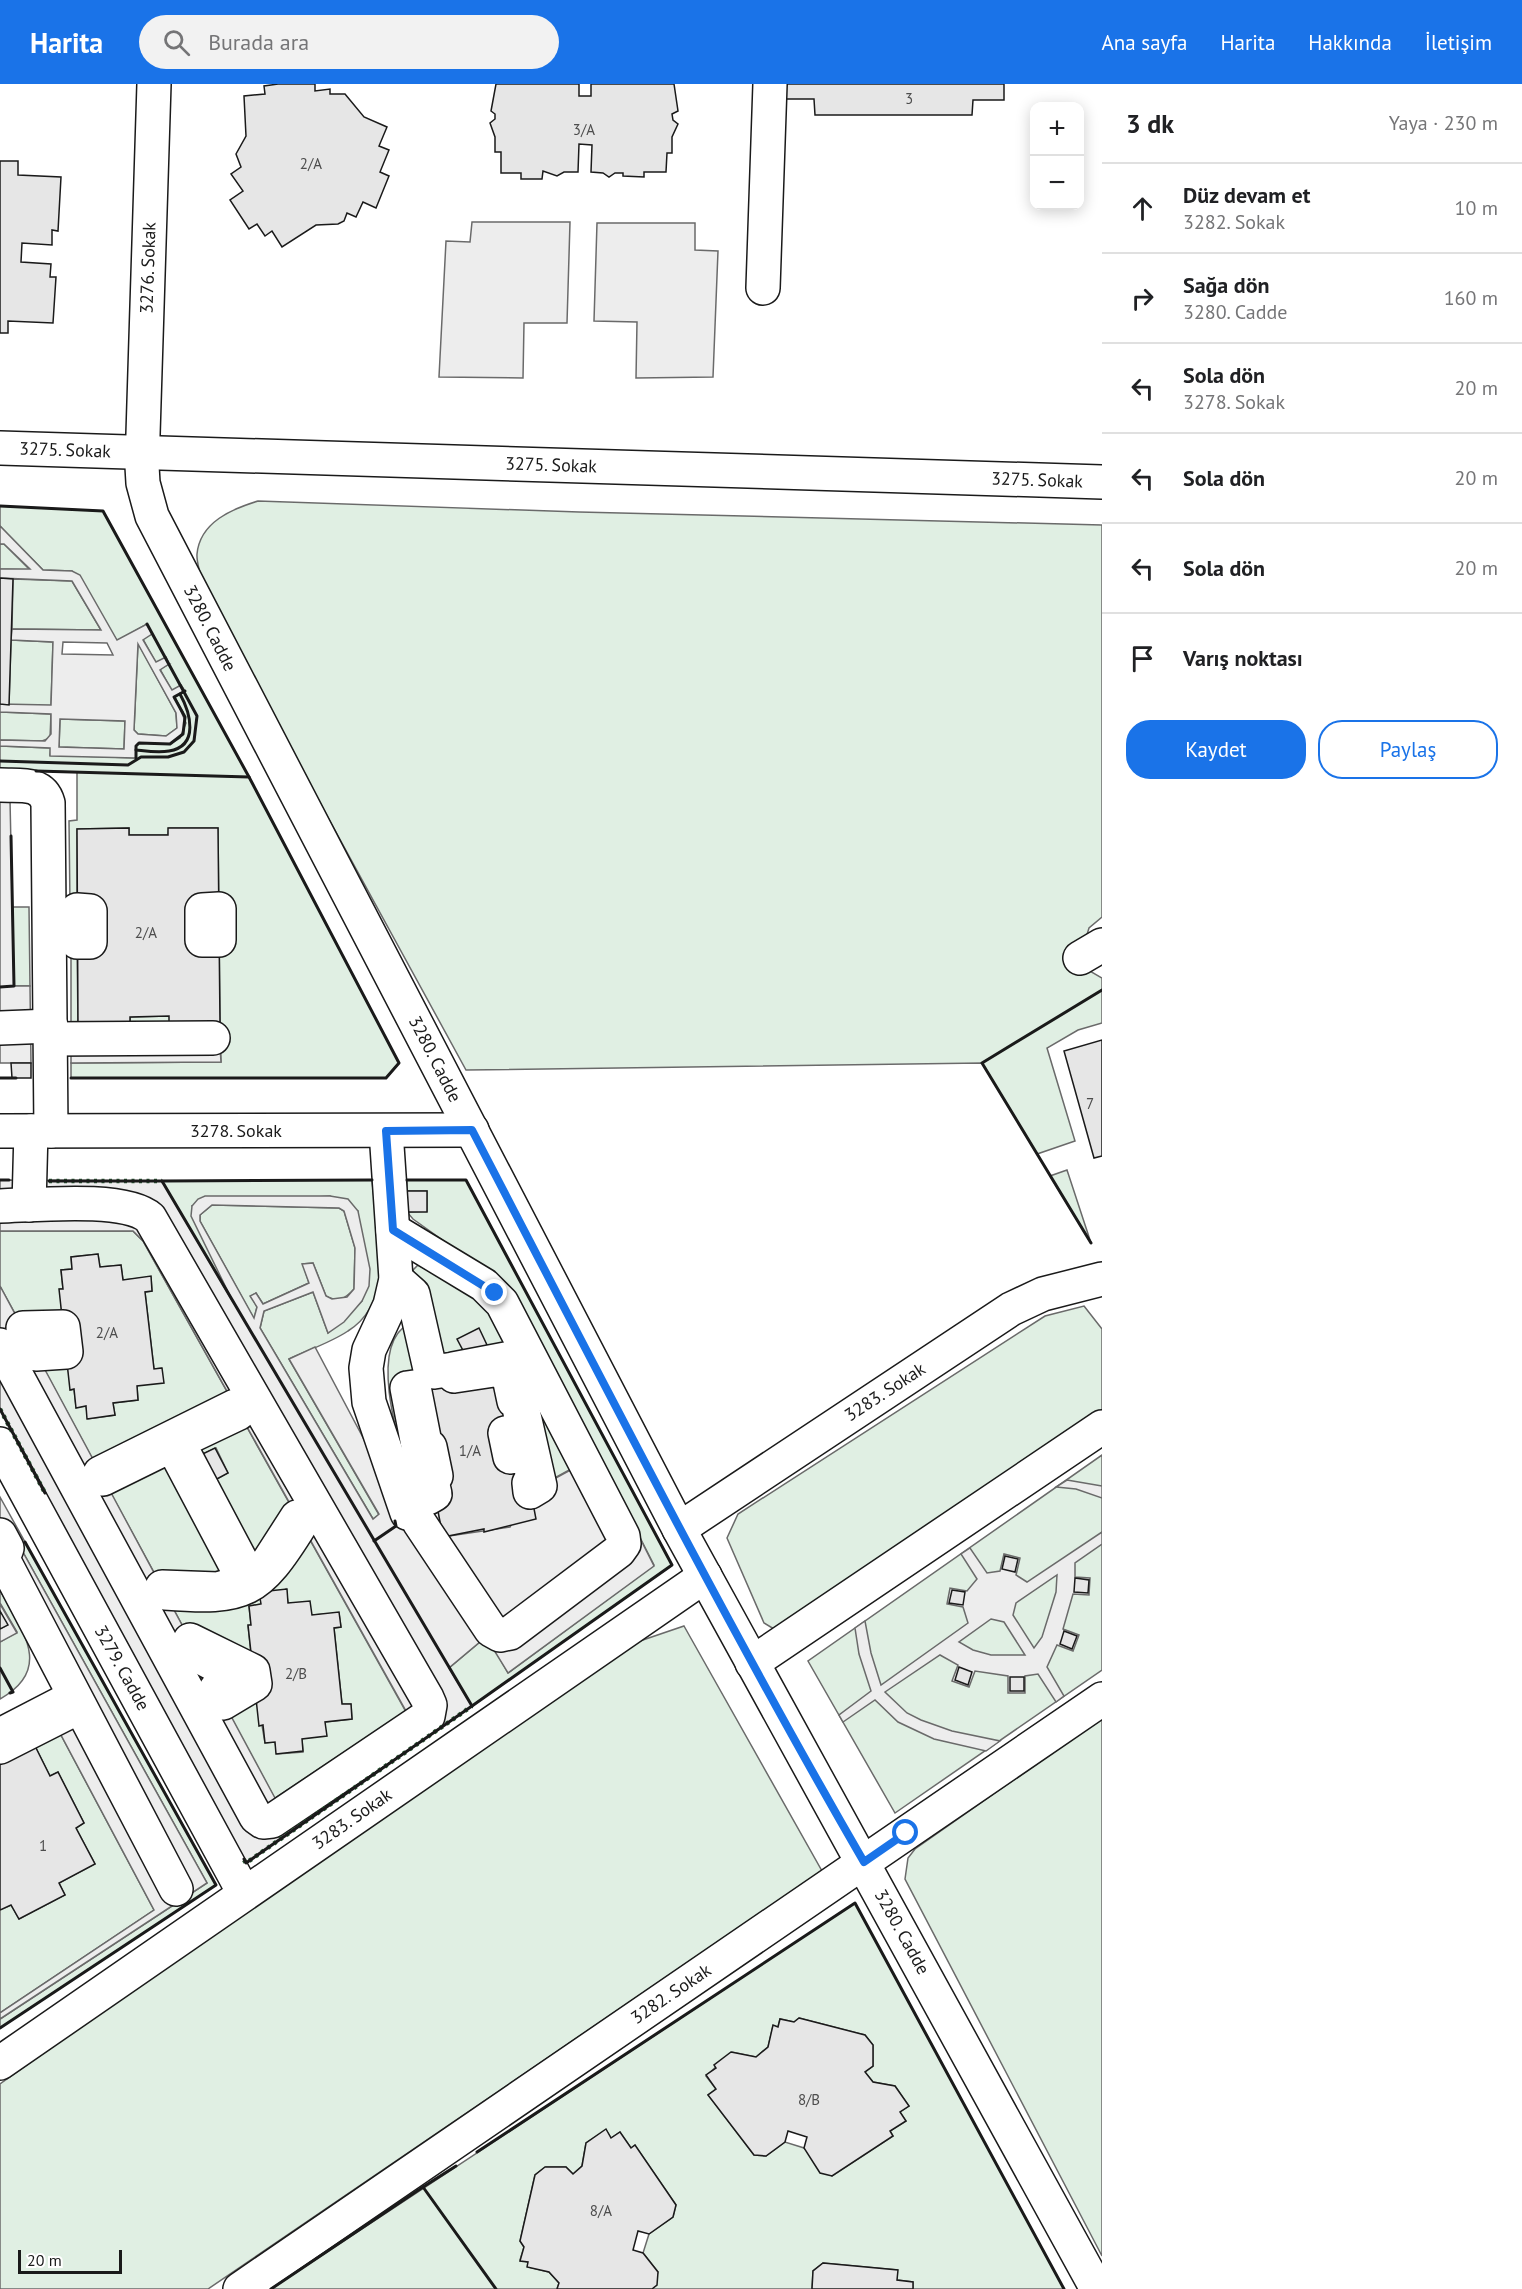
<!DOCTYPE html>
<html lang="tr">
<head>
<meta charset="utf-8">
<style>
  :root { --surface:#fff; --page:#f2f2f2; --text:#202124; --muted:#757577; --line:#e0e0e0; --accent:#1a73e8 }
  body { margin:0; font-family:"PT Sans",sans-serif; background:var(--page); color:var(--text) }
  .controls { position:absolute; right:18px; top:18px; display:grid; overflow:hidden; border-radius:12px; box-shadow:0 3px 15px #0003 }
  .controls button { width:54px; height:54px; display:grid; place-items:center; padding:0; border:0; border-bottom:2px solid var(--line); background:var(--surface); color:var(--text); font:30px sans-serif }
  .scale { position:absolute; left:18px; bottom:15px; width:104px; box-sizing:border-box; padding-left:6px; border:3px solid #1a1a1a; border-top:0; font-size:16px; line-height:21px; white-space:nowrap; color:#1a1a1a; -webkit-text-stroke:4px #fff; paint-order:stroke }
  .stop { position:absolute; width:18px; height:18px; margin:-14px; border:4px solid #1a73e8; border-radius:50%; background:#fff }
  .stop.end { background:#1a73e8; border-color:#fff; box-shadow:0 2px 6px #0008 }
  .list { margin:0; padding:0; list-style:none }
  h2 { display:flex; justify-content:space-between; align-items:center; height:78px; margin:0; padding:0 24px; font-size:26px }
  h2 small { font-size:20px; font-weight:400; color:var(--muted) }
  .list li { display:grid; grid-template-columns:39px 1fr auto; gap:18px; align-items:center; box-sizing:border-box; height:90px; padding:0 24px; border-top:2px solid var(--line) }
  .list b { display:block; font-size:22px; white-space:nowrap }
  .list p { margin:0; font-size:20px; white-space:nowrap; color:var(--muted) }
  .list em { font-size:20px; font-style:normal; color:var(--muted) }
  .actions { display:flex; gap:12px; padding:18px 24px }
  .actions a { flex:1; padding:14px 0; border:2px solid var(--accent); border-radius:24px; text-align:center; font-size:21px; color:var(--accent) }
  .actions .main { background:var(--accent); color:#fff }
  .icon { flex:none; width:33px; height:33px; fill:none; stroke:currentColor; stroke-width:2; stroke-linecap:round; stroke-linejoin:round }
  .map { position:relative; flex:none; width:1102px; height:2205px; overflow:hidden }
  header { display:flex; align-items:center; gap:36px; box-sizing:border-box; height:84px; padding:0 30px; background:var(--accent); color:#fff }
  header strong { font-size:28px }
  nav { display:flex; gap:33px; margin-inline-start:auto; font-size:21px }
  .search { width:420px; height:54px; background:var(--page); display:flex; align-items:center; gap:15px; box-sizing:border-box; padding:0 21px; border-radius:33px; color:var(--muted); font-size:22px }
  main { display:flex }
  aside { flex:1; background:var(--surface) }
  .map>svg:first-child { display:block }
  .green { fill:#e0efe3; stroke:#6a6a6a; stroke-width:1.5; fill-rule:evenodd }
  .parking { fill:#ededed; stroke:#6a6a6a; stroke-width:1.5; fill-rule:evenodd }
  .building { fill:#e6e6e6; stroke:#1a1a1a; stroke-width:1.5 }
  .lines { fill:none; stroke-linecap:round; stroke-linejoin:round }
  .minor-casing { stroke:#1a1a1a; stroke-width:36 }
  .minor { stroke:#fff; stroke-width:33 }
  .hedge { stroke:#2b5a34; stroke-width:4.5; stroke-dasharray:3 4.5; stroke-linecap:butt }
  .wall { stroke:#1a1a1a; stroke-width:3 }
  .route { stroke:#1a73e8; stroke-width:8 }
  .labels { text-anchor:middle; stroke-width:4.5; stroke-linejoin:round; paint-order:stroke }
  .number-label { font-size:15px; fill:#4d4d4d }
  .street-label { font-size:18px; fill:#1a1a1a; stroke:#fff }
</style>
</head>
<body>
<header>
<strong>Harita</strong>
<div class="search"><svg class="icon" aria-label="search" viewBox="0 0 24 24"><circle cx="10" cy="10" r="6"/><path d="M15 15l6 6"/></svg>Burada ara</div>
<nav><a>Ana sayfa</a><a>Harita</a><a>Hakkında</a><a>İletişim</a></nav>
</header>
<main>
<div class="map">
<svg width="1102" height="2205" viewBox="0 0 1102 2205">
  <rect width="100%" height="100%" fill="#fff"/>
  <g class="green">
    <path d="M258,417l321,11 523,13v392l-13,11 -9,30 8,12 14,8v45l-24,7 -31,18 28,93 -38,13 -55,-91 -516,7 -257,-470c-4,-13 -13,-33 -12,-46 3,-32 35,-45 61,-53z"/>
    <polygon points="0,422 103,427 249,693 399,979 386,994 71,994 71,979 221,978 220,946 71,946 71,863 77,858 78,941 130,940 130,933 169,932 220,939 218,744 169,744 168,751 129,751 129,744 77,745 77,826 70,821 69,737 77,736 77,688 0,686 0,662 51,664 50,671 136,674 136,662 139,659 170,660 183,650 183,628 174,613 184,606 181,601 172,607 160,585 169,580 156,579 143,555 147,540 117,557 72,487 43,486 0,442"/>
    <polygon points="0,460 4,460 30,486 0,485"/>
    <polygon points="13,495 72,497 101,546 12,545"/>
    <polygon points="11,556 53,558 51,622 9,621"/>
    <polygon points="138,559 176,629 177,644 166,652 138,650 134,646"/>
    <polygon points="0,628 51,630 50,654 42,657 0,656"/>
    <polygon points="60,635 125,637 124,665 59,663"/>
    <polygon points="12,823 29,823 30,902 14,902"/>
    <polygon points="1067,1086 1091,1159 1050,1092"/>
    <path d="M372,1096c4,49 26,120 -24,151 -18,12 -40,19 -59,28l90,156 -6,4 -113,-191 4,-17 49,-19 15,41 34,-32 -4,-90 -28,-15 -138,10 47,107 -77,-132z"/>
    <polygon points="407,1096 466,1096 672,1481 472,1622 449,1584 487,1552 508,1589 654,1481 520,1219 486,1187 413,1135 407,1128 427,1127 427,1107 407,1107"/>
    <path d="M212,1121l127,3 5,3 11,37 -1,41c-9,10 -16,14 -28,7l-13,-33 -10,1 6,19 -46,21 -7,-11 -5,3 6,11 -3,12 -54,-98v-6z"/>
    <polygon points="0,1147 133,1147 143,1157 235,1322 100,1389 36,1270 66,1268 71,1306 74,1305 76,1323 86,1322 88,1335 115,1331 113,1319 138,1316 137,1302 162,1284 154,1285 145,1208 152,1207 151,1193 123,1196 121,1181 100,1183 98,1170 71,1173 72,1185 61,1186 63,1205 60,1205 63,1243 23,1244 0,1202"/>
    <polygon points="418,1181 483,1216 573,1384 540,1402 438,1277 413,1186"/>
    <polygon points="1084,1222 1102,1245 1102,1327 774,1545 764,1539 727,1454 738,1430 1045,1232"/>
    <path d="M409,1240l14,61 -6,121c-10,-39 -55,-159 -8,-182z"/>
    <polygon points="239,1329 297,1433 259,1488 202,1403 228,1389 216,1364 188,1377"/>
    <polygon points="172,1361 244,1497 162,1503 103,1395"/>
    <polygon points="1102,1371 1102,1586 895,1729 808,1577"/>
    <polygon points="301,1440 406,1628 275,1715 223,1619 255,1600 265,1659 275,1658 277,1670 303,1668 302,1655 325,1638 352,1635 351,1620 342,1620 334,1544 341,1543 339,1529 312,1531 288,1519 286,1505 261,1520 249,1522 251,1541 248,1542 253,1587 190,1556 165,1509 194,1511"/>
    <polygon points="25,1458 216,1801 0,1944 0,1935 207,1799 19,1461"/>
    <path d="M0,1506c22,40 54,79 0,109v-57l17,-10 -17,-29z"/>
    <polygon points="684,1542 822,1787 208,2205 0,2205 0,2000 550,1611 637,1558"/>
    <polygon points="1102,1634 1102,2172 905,1795 908,1774 915,1765"/>
    <polygon points="53,1636 154,1826 0,1929 0,1826 11,1821 19,1835 65,1811 59,1799 95,1780 76,1744 84,1739 58,1688 50,1692 33,1658"/>
    <path d="M855,1819l209,386h-151v-7l-16,-2v-10l-74,-7 -10,8 -1,18h-160l6,-17 -15,-19 6,-19 24,-17 3,-12 -41,-60 -4,3 -11,-16 -9,6 -5,-8 -20,13 -4,23 -9,8 -7,-7h-20l-11,8 -15,66 4,6 -4,13 8,2v5l21,5 10,11 -2,6h-286zM799,1934l66,17 8,10v21l-8,6 8,10 22,4 14,20 -9,6 6,9 -16,10 3,5 -61,40 -28,-28 -19,-6 -19,14 -12,-1 -46,-60 8,-6 -10,-13 26,-24 24,5 12,-10 5,-21 5,1 2,-8 14,3z"/>
  </g>
  <g class="parking">
    <polygon points="472,138 570,138 567,239 524,239 523,294 439,293 446,157 470,158"/>
    <polygon points="597,139 695,139 695,166 718,167 713,293 636,294 637,238 594,237"/>
    <path d="M0,442l43,44 29,1 8,4 37,65 30,-16 5,10 -9,6 13,22 10,-5 3,7 -9,6 12,20 9,-5 4,6 -10,6 11,26 -6,15 -10,6 -31,-1 -3,3v12l-86,-2v-8l-50,-2v-6l45,1 6,-7v-20l-51,-2v-8l51,1 2,-63 -42,-2 1,-11 89,1 -29,-49 -72,-3v-9h30l-26,-25h-4zM63,558l44,1 6,12 -51,-1zM138,560l38,69 1,15 -11,8 -28,-2 -4,-4zM60,635l65,2 -1,28 -65,-2z"/>
    <polygon points="0,716 10,716 14,902 30,902 31,979 0,979"/>
    <polygon points="220,963 221,978 71,979 71,964"/>
    <path d="M0,1096l162,1 71,121 -42,-86 1,-10 6,-7 7,-3h125l18,3 10,12 12,58 -1,17 -7,15 -18,21 -16,11 -15,-41 -49,19 -4,17 113,191 6,-5 -90,-155 26,-12 89,168 31,-21 8,43 67,-10 20,-35 68,-37 56,111 -146,107 -22,-36 -37,31 23,38 -226,157 -246,-454v-123l275,512 131,-87 -263,-470 -10,-10h-133zM212,1121l127,3 5,3 11,37 -1,41 -7,8 -15,2 -6,-3 -13,-33 -11,1 7,19 -46,21 -7,-11 -6,3 7,11 -3,11 -54,-97v-6z"/>
    <polygon points="1067,1396 1102,1402 1102,1414 1076,1405 1056,1403"/>
    <polygon points="0,1413 25,1458 19,1461 207,1799 0,1935 0,1929 154,1826 53,1636 67,1628 0,1506"/>
    <path d="M1102,1448v12l-27,19v14l15,1 -1,17 -16,-1 -10,35 16,6 -6,16 -16,-6 -10,22 17,29 -8,6 -18,-28 -13,2v17h-17v-17l-33,-5 -6,16 -17,-6 6,-16 -18,-10 -55,37 22,21 14,7 31,11 48,10 -14,10 -52,-12 -36,-17 -23,-22 -32,22 -4,-7 32,-24 -12,-37 -4,-26 10,-7 6,32 10,32 87,-62 -5,-16 -16,-3 3,-16 17,3 10,-12 -16,-25 9,-6 17,25 13,-2 4,-17 16,4 -4,17 11,7zM1057,1491l-1,17 -14,45 -8,11 -21,-33 3,-12zM991,1535l13,3 21,33h-34l-18,-5 -14,-8z"/>
    <polygon points="0,1520 17,1549 0,1558 0,1545 7,1541 0,1527"/>
  </g>
  <g class="building">
    <polygon points="315,0 315,7 330,5 330,10 345,10 364,33 387,43 379,62 389,66 380,88 389,92 376,124 363,118 356,133 347,129 344,137 338,140 316,141 282,163 272,147 265,152 257,140 249,145 230,116 243,107 231,90 241,83 236,70 246,52 244,12 265,10 264,2 278,0"/>
    <polygon points="496,0 579,0 579,12 591,12 591,0 674,0 678,27 672,30 673,36 678,40 672,53 672,69 667,69 666,88 644,88 644,93 623,92 623,89 615,89 609,93 603,89 591,88 592,61 579,60 578,88 564,88 557,92 543,87 542,95 521,95 521,89 501,89 501,68 495,68 495,53 490,39 495,35 495,30 491,27"/>
    <polygon points="777,0 1004,0 1004,16 973,16 972,31 815,31 814,15 777,15"/>
    <polygon points="0,77 18,77 18,91 61,93 58,147 52,146 52,161 22,159 21,178 51,180 50,193 56,193 53,239 8,237 8,249 0,249"/>
    <polygon points="0,494 13,495 9,621 0,620"/>
    <polygon points="129,744 129,751 168,751 168,744 218,744 220,939 169,940 169,932 130,933 130,940 78,941 77,745"/>
    <polygon points="1102,956 1102,1072 1094,1074 1064,967"/>
    <polygon points="11,979 31,979 31,994 12,994"/>
    <rect x="407" y="1107" width="20" height="21"/>
    <polygon points="98,1170 100,1183 121,1181 123,1196 151,1192 152,1207 145,1208 154,1285 162,1284 164,1299 137,1302 138,1316 113,1319 115,1331 87,1335 86,1322 76,1324 74,1305 70,1306 59,1205 63,1205 61,1186 72,1185 71,1173"/>
    <polygon points="479,1244 487,1261 466,1272 457,1255"/>
    <polygon points="507,1284 536,1435 484,1448 484,1445 443,1453 414,1303"/>
    <polygon points="215,1364 228,1389 202,1403 188,1377"/>
    <polygon points="1005,1472 1018,1475 1015,1488 1002,1485"/>
    <polygon points="1075,1494 1089,1496 1088,1509 1074,1508"/>
    <polygon points="287,1505 288,1519 310,1517 312,1531 339,1528 341,1543 334,1544 342,1620 351,1620 352,1635 325,1638 327,1652 302,1655 303,1667 276,1670 275,1658 265,1659 263,1641 259,1642 248,1541 251,1541 249,1522 261,1520 259,1508"/>
    <polygon points="952,1506 965,1508 963,1521 949,1519"/>
    <polygon points="0,1527 8,1541 0,1545"/>
    <polygon points="1064,1547 1077,1552 1072,1565 1060,1560"/>
    <polygon points="959,1583 972,1588 968,1601 955,1596"/>
    <rect x="1010" y="1593" width="14" height="14"/>
    <polygon points="33,1658 50,1692 58,1688 84,1739 76,1744 95,1780 59,1799 65,1811 19,1835 11,1821 0,1826 0,1674"/>
    <polygon points="799,1934 865,1951 873,1961 873,1982 865,1988 873,1998 895,2002 909,2022 900,2028 906,2037 890,2047 893,2052 832,2092 820,2089 804,2064 807,2053 788,2047 785,2058 766,2072 754,2071 708,2011 716,2005 706,1991 716,1984 714,1981 731,1968 756,1973 768,1963 773,1941 778,1943 780,1935 794,1938"/>
    <polygon points="606,2045 611,2054 620,2048 631,2064 635,2061 676,2121 673,2133 649,2150 638,2147 633,2166 643,2169 658,2188 657,2201 652,2205 557,2205 559,2199 549,2188 527,2183 528,2178 520,2177 524,2163 520,2157 535,2091 545,2083 566,2083 573,2090 582,2082 586,2059"/>
    <polygon points="823,2179 898,2186 897,2196 913,2198 913,2205 812,2205 813,2187"/>
  </g>
  <g class="lines">
    <g class="minor-casing">
      <g id="minor">
        <polyline points="154,0 142,382 143,399 152,432 679,1445 1097,2205"/>
        <polyline points="763,204 770,0"/>
        <polyline points="0,364 1102,398"/>
        <path d="M0,701c19,1 42,-4 48,18l3,328"/>
        <polygon points="219,825 219,856 202,856 202,826"/>
        <polygon points="77,826 90,827 90,858 77,858"/>
        <polyline points="1080,874 1102,861"/>
        <polyline points="0,944 51,942"/>
        <polyline points="50,955 213,954"/>
        <polyline points="0,1047 472,1046"/>
        <polyline points="386,1047 396,1195 390,1221 369,1266 366,1284 369,1318 407,1429"/>
        <polyline points="29,1121 31,1047"/>
        <path d="M0,1122c36,-1 125,-10 150,12l277,480 3,7 -2,11 -156,105 -9,1 -7,-5 -256,-472"/>
        <polyline points="393,1146 484,1201 502,1219 623,1452 624,1460 619,1467 510,1549 500,1551 491,1546 419,1438"/>
        <polyline points="396,1195 413,1210 430,1285 434,1288 447,1286"/>
        <polygon points="63,1243 66,1268 36,1270 23,1244"/>
        <polygon points="511,1274 540,1402 530,1408 529,1399 534,1399 528,1370 510,1373 505,1349 523,1345 518,1317 514,1317 507,1284 454,1292 453,1285"/>
        <polygon points="414,1303 426,1364 430,1363 436,1392 431,1393 435,1410 428,1414 407,1304"/>
        <path d="M235,1322l4,7 -61,29 72,136 18,-16 29,-45 4,7c-43,69 -55,75 -136,69l-3,-6 56,2 26,-8 -72,-136 -69,34 -3,-6z"/>
        <polyline points="0,1360 244,1809"/>
        <polyline points="679,1445 1011,1225 1043,1210 1102,1195"/>
        <polyline points="0,1451 7,1464 3,1475 176,1805"/>
        <polygon points="190,1556 253,1587 255,1600 223,1619 216,1605 238,1593 198,1572"/>
        <polyline points="752,1579 1102,1343"/>
        <polyline points="0,1651 62,1619 67,1629 0,1663"/>
        <polyline points="0,1979 705,1492"/>
        <polyline points="240,2205 1102,1615"/>
      </g>
    </g>
    <use href="#minor" class="minor"/>
    <g class="hedge">
      <polyline points="49,1097 162,1097"/>
      <polyline points="0,1325 44,1407"/>
      <polyline points="244,1776 246,1779 472,1622"/>
    </g>
    <g class="wall">
      <polyline points="0,422 103,427 249,693"/>
      <path d="M136,666c10,1 22,3 33,1 31,-5 21,-39 11,-57"/>
      <polyline points="136,674 136,662 139,659 170,660 183,650 185,633 174,613 185,607"/>
      <polyline points="0,677 128,681 141,673 168,673 184,668 194,657 197,632 147,540"/>
      <polyline points="36,687 249,693 399,979 386,994 71,994"/>
      <polyline points="0,903 14,902 11,752"/>
      <polyline points="0,994 16,994"/>
      <polyline points="0,1096 9,1096"/>
      <polyline points="407,1096 466,1096 672,1481 472,1622"/>
      <polyline points="49,1097 162,1097 472,1622 246,1779 244,1775"/>
      <polyline points="162,1097 372,1096"/>
      <polyline points="1091,1159 982,979 1102,906"/>
      <polyline points="0,1325 45,1409"/>
      <polyline points="374,1457 396,1442 395,1437"/>
      <polyline points="0,1584 13,1608 10,1609"/>
      <polyline points="0,1944 216,1801 25,1458"/>
      <polyline points="477,2068 855,1819 1064,2205"/>
      <polyline points="423,2103 456,2082"/>
      <polyline points="271,2205 423,2103 496,2205"/>
    </g>
  </g>
  <g class="lines">
    <path class="route" d="M495,1209l-102,-63 -7,-99 86,-1c128,246 253,492 392,732l42,-29"/>
  </g>
  <g class="labels">
    <g class="number-label">
      <text x="909" y="20">3</text>
      <text x="584" y="51">3/A</text>
      <text x="311" y="85">2/A</text>
      <text x="146" y="854">2/A</text>
      <text x="1090" y="1025">7</text>
      <text x="107" y="1254">2/A</text>
      <text x="470" y="1372">1/A</text>
      <text x="296" y="1595">2/B</text>
      <text x="43" y="1767">1</text>
      <text x="809" y="2021">8/B</text>
      <text x="601" y="2132">8/A</text>
    </g>
    <g class="street-label">
      <text transform="translate(148 184) rotate(-88)" y="6">3276. Sokak</text>
      <text transform="translate(65 366) rotate(2)" y="6">3275. Sokak</text>
      <text transform="translate(551 381) rotate(2)" y="6">3275. Sokak</text>
      <text transform="translate(1037 396) rotate(2)" y="6">3275. Sokak</text>
      <text transform="translate(210 544) rotate(63)" y="6">3280. Cadde</text>
      <text transform="translate(435 975) rotate(63)" y="6">3280. Cadde</text>
      <text x="236" y="1053">3278. Sokak</text>
      <text transform="translate(885 1308) rotate(-33)" y="6">3283. Sokak</text>
      <text transform="translate(122 1584) rotate(61)" y="6">3279. Cadde</text>
      <text transform="translate(352 1735) rotate(-35)" y="6">3283. Sokak</text>
      <text transform="translate(902 1848) rotate(61)" y="6">3280. Cadde</text>
      <text transform="translate(671 1910) rotate(-34)" y="6">3282. Sokak</text>
    </g>
  </g>
</svg>
<div class="controls">
<button>+</button>
<button>−</button>
</div>
<div class="scale">20 m</div>
<div class="stop" style="left:906px;top:1749px"></div>
<div class="stop end" style="left:495px;top:1209px"></div>
</div>
<aside>
<h2>3 dk<small>Yaya · 230 m</small></h2>
<ul class="list">
<li><svg class="icon" aria-label="ahead" viewBox="0 0 24 24"><path d="M12 20V5M6 11l6-6 6 6"/></svg><div><b>Düz devam et</b><p>3282. Sokak</p></div><em>10 m</em></li>
<li><svg class="icon" aria-label="right" viewBox="0 0 24 24"><path d="M7 20v-9h11M14 6l5 5-5 5"/></svg><div><b>Sağa dön</b><p>3280. Cadde</p></div><em>160 m</em></li>
<li><svg class="icon" aria-label="left" viewBox="0 0 24 24"><path d="M17 20v-9H6M10 6l-5 5 5 5"/></svg><div><b>Sola dön</b><p>3278. Sokak</p></div><em>20 m</em></li>
<li><svg class="icon" aria-label="left" viewBox="0 0 24 24"><path d="M17 20v-9H6M10 6l-5 5 5 5"/></svg><div><b>Sola dön</b></div><em>20 m</em></li>
<li><svg class="icon" aria-label="left" viewBox="0 0 24 24"><path d="M17 20v-9H6M10 6l-5 5 5 5"/></svg><div><b>Sola dön</b></div><em>20 m</em></li>
<li><svg class="icon" aria-label="arrive" viewBox="0 0 24 24"><path d="M6 21V4h12l-3 4 3 4H6"/></svg><div><b>Varış noktası</b></div></li>
</ul>
<div class="actions"><a class="main">Kaydet</a><a>Paylaş</a></div>
</aside>
</main>
</body>
</html>
